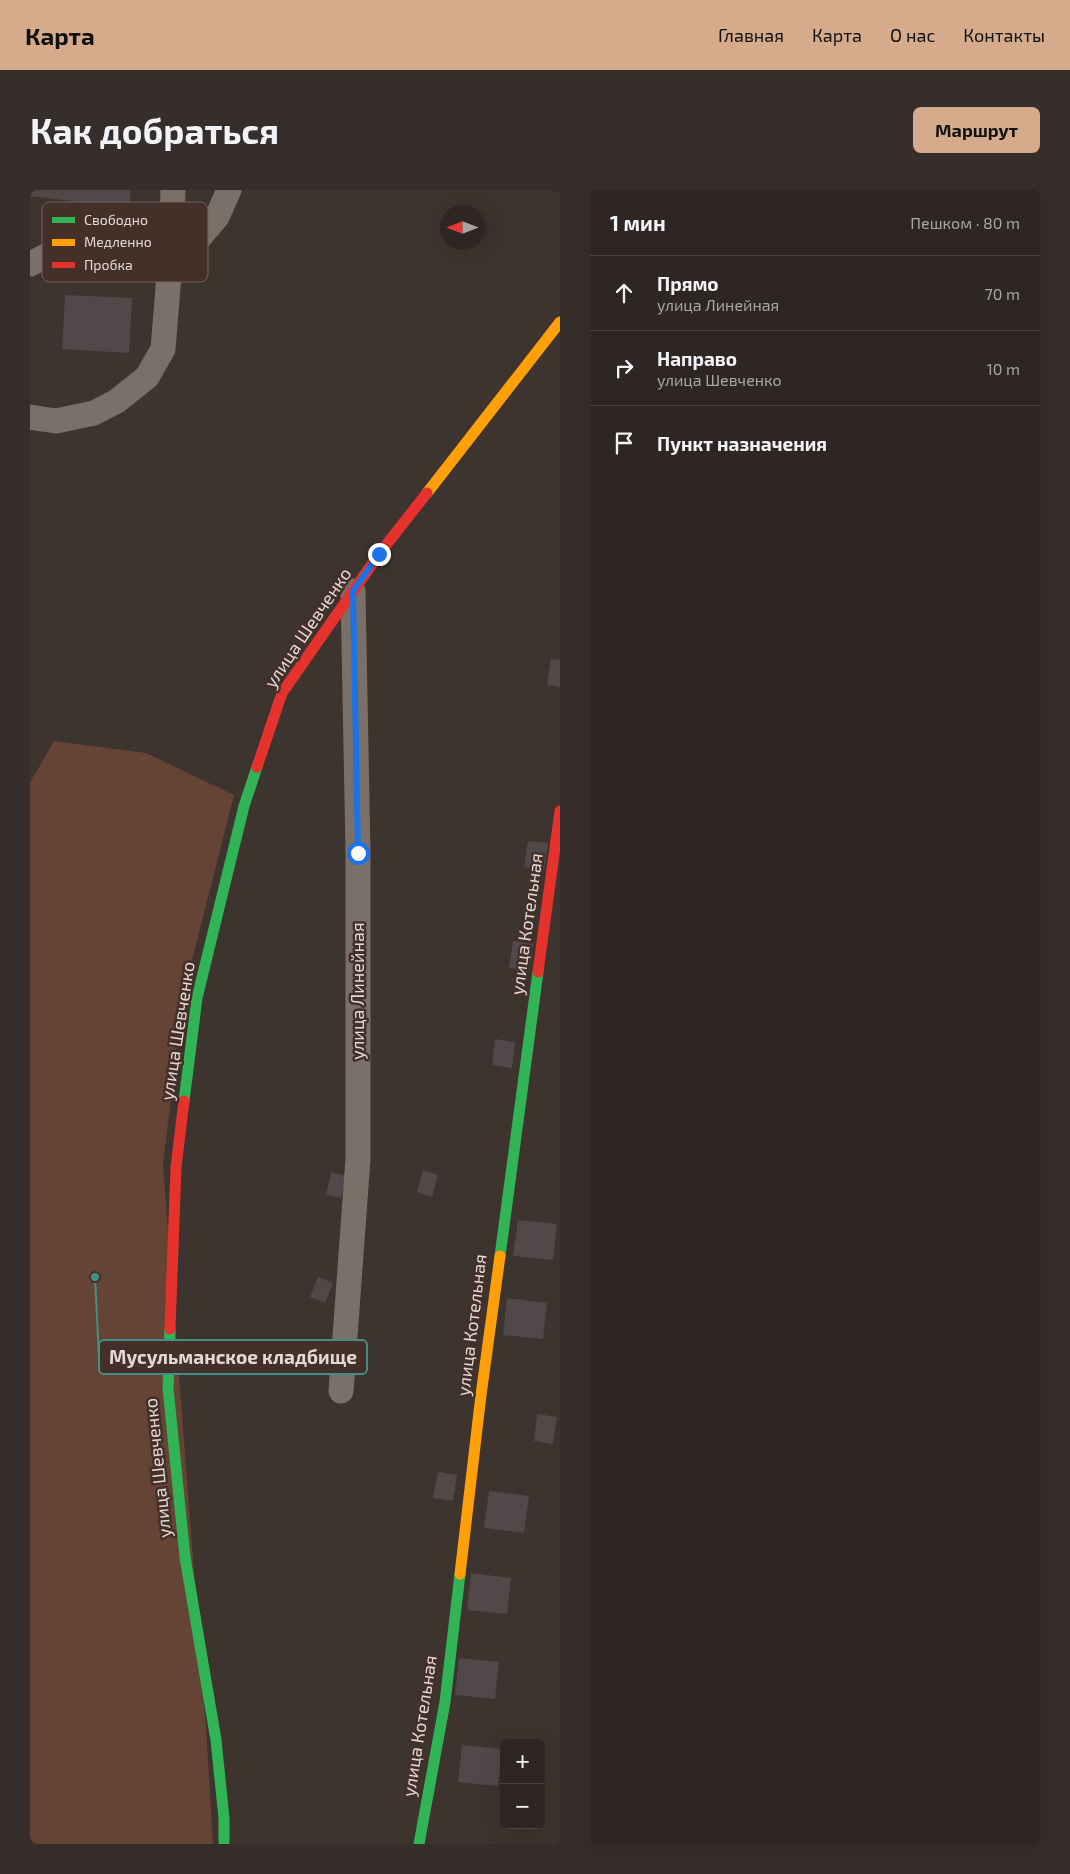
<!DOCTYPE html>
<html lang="ru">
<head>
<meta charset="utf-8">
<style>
  :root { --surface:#2e2623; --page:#362e2b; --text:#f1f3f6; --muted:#a7a5a6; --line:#494341; --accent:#d6ab8b }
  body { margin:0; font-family:"Exo 2",sans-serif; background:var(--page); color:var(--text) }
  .controls { position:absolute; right:15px; bottom:15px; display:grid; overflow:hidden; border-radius:8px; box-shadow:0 5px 20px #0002 }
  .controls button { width:45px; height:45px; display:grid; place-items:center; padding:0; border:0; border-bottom:1px solid var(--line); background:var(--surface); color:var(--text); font:25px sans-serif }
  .compass { position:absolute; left:410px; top:15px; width:45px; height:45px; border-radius:50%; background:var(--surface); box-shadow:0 5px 20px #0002; rotate:270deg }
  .stop { position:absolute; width:15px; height:15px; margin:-11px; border:4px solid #1a73e8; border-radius:50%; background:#fff }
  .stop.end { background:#1a73e8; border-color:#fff; box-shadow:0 1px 5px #0008 }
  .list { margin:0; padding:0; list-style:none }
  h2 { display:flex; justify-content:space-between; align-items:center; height:65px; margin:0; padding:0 20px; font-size:21px }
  h2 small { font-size:16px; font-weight:400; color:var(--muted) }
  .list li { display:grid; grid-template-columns:32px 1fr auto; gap:15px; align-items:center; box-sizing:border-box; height:75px; padding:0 20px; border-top:1px solid var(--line) }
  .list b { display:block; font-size:19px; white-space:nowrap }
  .list p { margin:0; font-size:16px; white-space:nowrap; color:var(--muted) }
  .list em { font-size:16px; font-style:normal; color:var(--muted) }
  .icon { flex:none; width:28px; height:28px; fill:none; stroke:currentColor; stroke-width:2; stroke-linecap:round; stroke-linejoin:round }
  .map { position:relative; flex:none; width:530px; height:1654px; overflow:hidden; border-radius:8px }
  header { display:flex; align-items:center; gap:30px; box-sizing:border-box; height:70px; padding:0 25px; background:var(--accent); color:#111 }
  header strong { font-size:24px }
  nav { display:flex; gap:28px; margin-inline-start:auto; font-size:18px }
  .intro { display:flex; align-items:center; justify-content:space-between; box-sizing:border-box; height:120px; padding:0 30px }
  h1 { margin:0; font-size:35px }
  .button { padding:12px 22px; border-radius:8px; background:var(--accent); color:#111; font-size:18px; font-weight:700 }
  main { display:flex; gap:30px; padding:0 30px }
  aside { flex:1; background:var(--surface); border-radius:8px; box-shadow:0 5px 20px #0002 }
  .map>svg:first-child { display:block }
  .green { fill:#654335 }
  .building { fill:#514949 }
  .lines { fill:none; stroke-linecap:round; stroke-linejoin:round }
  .street { stroke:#7b7068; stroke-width:25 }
  .fast { stroke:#30b455; stroke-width:11 }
  .slow { stroke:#ff9f0a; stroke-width:11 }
  .jam { stroke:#e5322d; stroke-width:11 }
  .route { stroke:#1a73e8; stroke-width:6 }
  .labels { text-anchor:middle; stroke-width:5; stroke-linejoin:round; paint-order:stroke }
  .street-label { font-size:18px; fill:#e5d8d4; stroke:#433029 }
  .key { fill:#433029; stroke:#74625c; stroke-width:1 }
  .key-label { font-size:14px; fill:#e5d8d4 }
  .leader { fill:none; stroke:#448e88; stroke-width:2 }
  .callout-dot { fill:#448e88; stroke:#433029; stroke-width:2 }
  .callout { fill:#433029; stroke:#448e88; stroke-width:2 }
  .callout-label { font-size:19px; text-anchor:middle; font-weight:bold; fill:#e5d8d4 }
</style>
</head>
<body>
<header>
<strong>Карта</strong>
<nav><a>Главная</a><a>Карта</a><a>О нас</a><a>Контакты</a></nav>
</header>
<div class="intro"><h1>Как добраться</h1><a class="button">Маршрут</a></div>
<main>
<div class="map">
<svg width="530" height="1654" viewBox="0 0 530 1654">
  <rect width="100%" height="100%" fill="#3d332f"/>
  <polygon class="green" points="24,551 116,563 204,605 153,806 133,975 177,1553 183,1654 0,1654 0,593"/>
  <g class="building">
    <polygon points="0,0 101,0 99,18 0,6"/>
    <polygon points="35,105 102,108 99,163 32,159"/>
    <polygon points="521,469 530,470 530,497 517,495"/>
    <polygon points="498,651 518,653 514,680 494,677"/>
    <polygon points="483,751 503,754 499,780 479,778"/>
    <polygon points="465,849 485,852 482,878 462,875"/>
    <polygon points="393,980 408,985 402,1007 387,1002"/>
    <polygon points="301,982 316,986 311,1008 296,1005"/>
    <polygon points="488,1030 527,1034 523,1070 483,1066"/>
    <polygon points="288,1087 303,1093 295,1113 280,1107"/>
    <polygon points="477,1108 517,1113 513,1149 473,1145"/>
    <polygon points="507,1224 527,1227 523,1254 504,1251"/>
    <polygon points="408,1282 427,1285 423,1311 403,1308"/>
    <polygon points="459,1301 499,1306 494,1343 454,1338"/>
    <polygon points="441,1383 481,1388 477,1424 437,1420"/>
    <polygon points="429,1468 469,1472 465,1509 425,1505"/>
    <polygon points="432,1555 472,1559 468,1596 428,1592"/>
  </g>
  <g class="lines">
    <g class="street">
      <polyline points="0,74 28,60 59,54 124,58 141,61 164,54 187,27 199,0"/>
      <polyline points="0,227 26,231 64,223 87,211 117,187 133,159 141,61 143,0"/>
      <polyline points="311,1201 328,969 328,663 323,401"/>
    </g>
    <g class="fast">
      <polyline points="154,911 167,808 214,616 227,577"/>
      <polyline points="470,1066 508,782"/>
      <polyline points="140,1139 138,1198 155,1367 186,1550 194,1628 194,1654"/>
      <polyline points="389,1654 415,1512 430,1384"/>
    </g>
    <g class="slow">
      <polyline points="397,303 530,132"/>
      <polyline points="430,1384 451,1205 470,1066"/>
    </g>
    <g class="jam">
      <polyline points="227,577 252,503 349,364 397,303"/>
      <polyline points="508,782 530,621"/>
      <polyline points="140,1139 146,977 154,911"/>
    </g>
  </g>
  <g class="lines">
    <polyline class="route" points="328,663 323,401 349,364"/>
  </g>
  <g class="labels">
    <g class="street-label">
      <text transform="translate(278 438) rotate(-56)" y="6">улица Шевченко</text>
      <text transform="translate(497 734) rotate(-82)" y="6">улица Котельная</text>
      <text transform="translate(328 801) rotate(-90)" y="6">улица Линейная</text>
      <text transform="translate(148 841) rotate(-81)" y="6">улица Шевченко</text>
      <text transform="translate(442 1135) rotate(-83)" y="6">улица Котельная</text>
      <text transform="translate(128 1278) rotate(-96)" y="6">улица Шевченко</text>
      <text transform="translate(390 1536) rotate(-81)" y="6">улица Котельная</text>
    </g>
  </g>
  <rect x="12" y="12" width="166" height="80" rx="8" class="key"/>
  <rect x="22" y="27" width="23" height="6" fill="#30b455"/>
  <rect x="22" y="49" width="23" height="7" fill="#ff9f0a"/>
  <rect x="22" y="72" width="23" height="6" fill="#e5322d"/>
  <g class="key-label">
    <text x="54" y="35">Свободно</text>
    <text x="54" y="57">Медленно</text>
    <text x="54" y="80">Пробка</text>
  </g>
  <path class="leader" d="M65 1087L69 1167"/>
  <circle class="callout-dot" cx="65" cy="1087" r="5"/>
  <rect class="callout" x="69" y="1150" width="268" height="34" rx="5"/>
  <g class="callout-label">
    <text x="203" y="1174">Мусульманское кладбище</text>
  </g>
</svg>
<div class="controls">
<button>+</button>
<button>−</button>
</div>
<svg class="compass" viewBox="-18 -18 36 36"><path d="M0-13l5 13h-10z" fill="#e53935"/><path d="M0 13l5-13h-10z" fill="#a7a5a6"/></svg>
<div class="stop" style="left:328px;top:663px"></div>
<div class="stop end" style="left:349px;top:364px"></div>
</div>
<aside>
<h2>1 мин<small>Пешком · 80 m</small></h2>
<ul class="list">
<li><svg class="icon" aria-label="ahead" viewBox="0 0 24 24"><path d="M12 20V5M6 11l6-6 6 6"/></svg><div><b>Прямо</b><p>улица Линейная</p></div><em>70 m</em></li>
<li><svg class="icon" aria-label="right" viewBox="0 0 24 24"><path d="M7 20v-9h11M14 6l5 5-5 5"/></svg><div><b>Направо</b><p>улица Шевченко</p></div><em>10 m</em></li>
<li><svg class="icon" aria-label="arrive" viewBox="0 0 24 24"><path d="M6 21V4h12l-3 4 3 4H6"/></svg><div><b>Пункт назначения</b></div></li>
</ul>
</aside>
</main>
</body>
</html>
